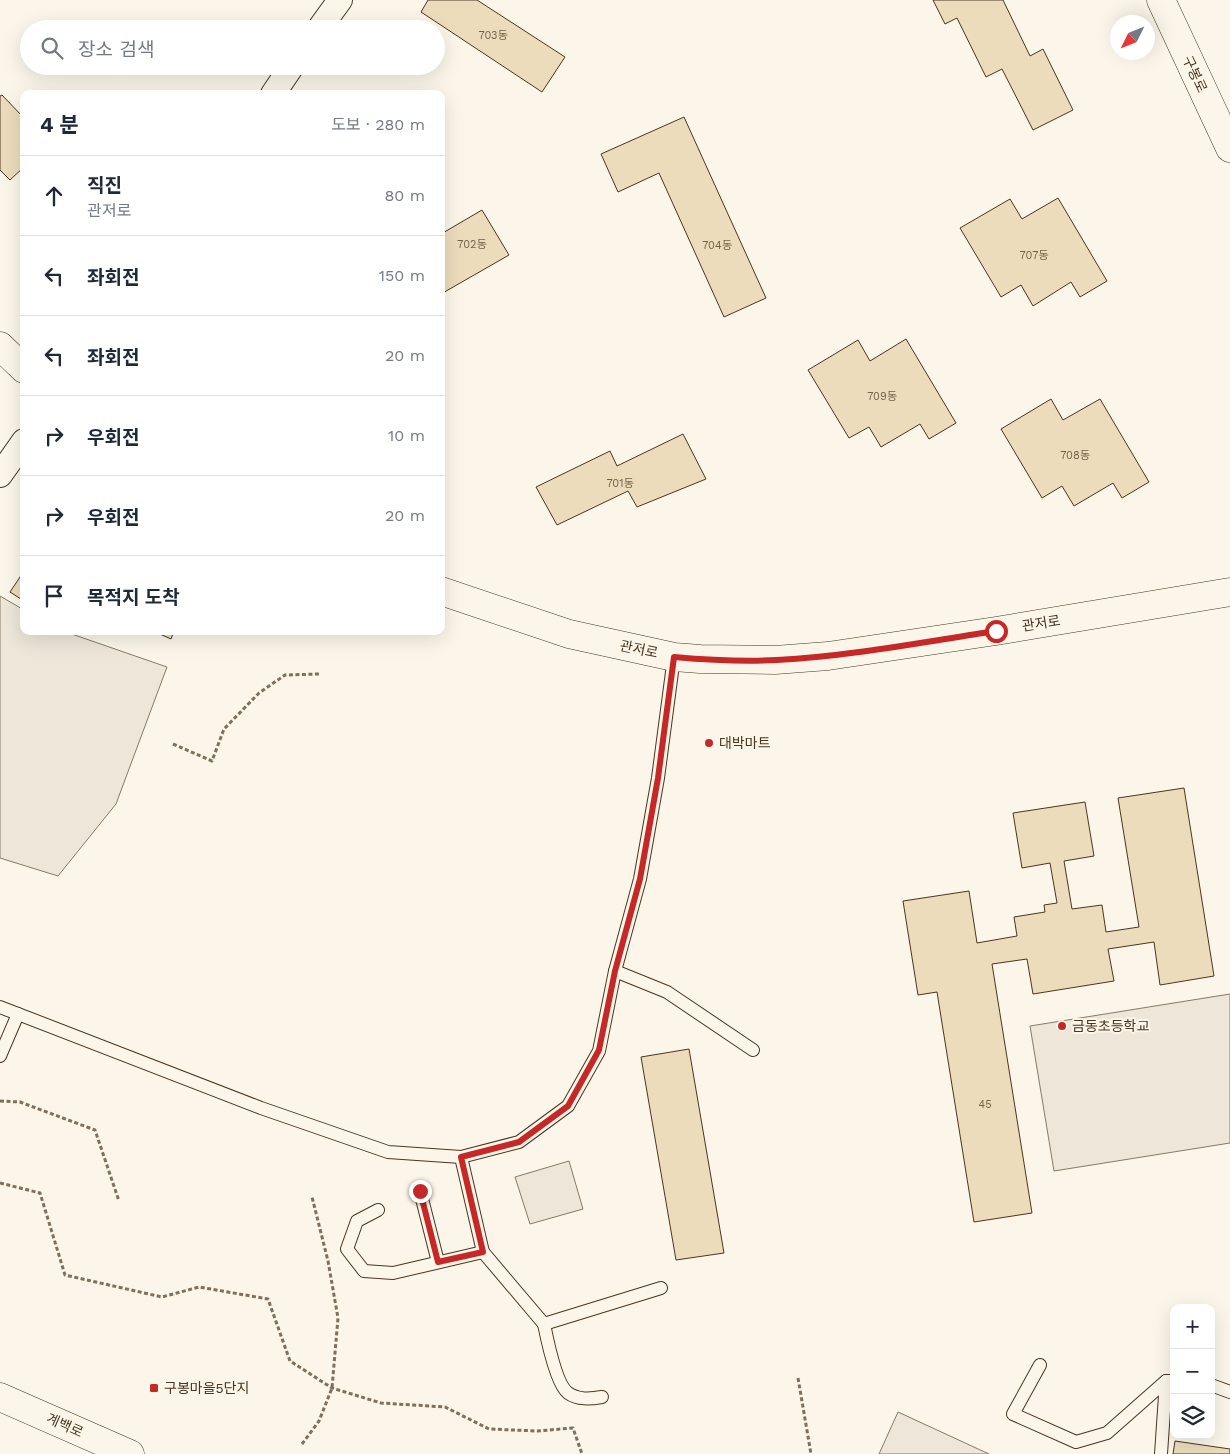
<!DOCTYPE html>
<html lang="ko">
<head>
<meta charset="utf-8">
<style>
  :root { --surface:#fff; --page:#f6f6f7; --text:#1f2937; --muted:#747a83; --line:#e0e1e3 }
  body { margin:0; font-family:"Work Sans","Noto Sans KR",sans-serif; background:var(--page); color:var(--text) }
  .controls { position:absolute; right:15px; bottom:15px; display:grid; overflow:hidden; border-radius:10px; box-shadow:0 5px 20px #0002 }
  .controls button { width:45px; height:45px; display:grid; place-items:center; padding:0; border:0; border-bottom:1px solid var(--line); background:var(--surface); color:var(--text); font:25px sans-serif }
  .compass { position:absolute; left:1110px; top:15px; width:45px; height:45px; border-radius:50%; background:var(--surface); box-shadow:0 5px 20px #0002; rotate:227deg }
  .stop { position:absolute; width:15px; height:15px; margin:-11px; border:4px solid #c62828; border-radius:50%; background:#fff }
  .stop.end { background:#c62828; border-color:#fff; box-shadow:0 1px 5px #0008 }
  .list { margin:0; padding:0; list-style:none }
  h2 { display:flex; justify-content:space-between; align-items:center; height:65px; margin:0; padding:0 20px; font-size:21px }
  h2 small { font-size:16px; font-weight:400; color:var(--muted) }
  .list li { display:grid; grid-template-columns:32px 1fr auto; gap:15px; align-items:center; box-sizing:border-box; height:80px; padding:0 20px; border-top:1px solid var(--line) }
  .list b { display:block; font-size:19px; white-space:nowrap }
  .list p { margin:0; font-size:16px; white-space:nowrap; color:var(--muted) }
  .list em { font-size:16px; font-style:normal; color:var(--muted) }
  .icon { flex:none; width:28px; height:28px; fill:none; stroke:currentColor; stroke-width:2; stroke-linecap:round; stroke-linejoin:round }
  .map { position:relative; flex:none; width:1230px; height:1454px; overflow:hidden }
  .search { position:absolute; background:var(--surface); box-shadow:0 5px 20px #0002; left:20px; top:20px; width:425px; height:55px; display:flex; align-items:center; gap:12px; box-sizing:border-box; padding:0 18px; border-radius:28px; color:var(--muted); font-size:19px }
  .panel { position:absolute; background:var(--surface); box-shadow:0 5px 20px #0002; left:20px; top:90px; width:425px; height:545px; border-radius:10px }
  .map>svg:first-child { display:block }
  .green { fill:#ede6d9; stroke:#887966 }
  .building { fill:#ecdcbc; stroke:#4a3520 }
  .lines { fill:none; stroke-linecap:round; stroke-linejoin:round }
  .lane-casing { stroke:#4a3520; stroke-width:14 }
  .street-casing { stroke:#4a3520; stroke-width:26 }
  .secondary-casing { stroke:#4a3520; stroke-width:29 }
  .primary-casing { stroke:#4a3520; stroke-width:29 }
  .path { stroke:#7f6f5c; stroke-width:3; stroke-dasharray:4 2.5; stroke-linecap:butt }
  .lane { stroke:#fbf6e9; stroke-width:12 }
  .street { stroke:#fbf6e9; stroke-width:24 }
  .secondary { stroke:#fbf6e9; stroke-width:28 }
  .primary { stroke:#fbf6e9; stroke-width:28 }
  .route { stroke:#c62828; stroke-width:6 }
  .poi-dot { fill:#c62828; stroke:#fbf6e9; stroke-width:2 }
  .labels { text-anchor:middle; stroke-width:4; stroke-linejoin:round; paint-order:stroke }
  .number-label { font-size:11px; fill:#725f47 }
  .street-label { font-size:14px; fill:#4a3520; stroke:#fbf6e9 }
  .poi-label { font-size:14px; fill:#4a3520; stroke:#fbf6e9; text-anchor:start }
</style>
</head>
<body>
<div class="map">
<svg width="1230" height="1454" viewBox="0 0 1230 1454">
  <rect width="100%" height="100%" fill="#fbf6e9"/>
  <g class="green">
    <polygon points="0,596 24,610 24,631 63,631 167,667 116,804 58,876 0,858"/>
    <polygon points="1230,994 1230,1143 1054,1171 1030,1026"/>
    <polygon points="569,1161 583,1209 530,1224 515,1177"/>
    <polygon points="898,1412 989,1454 879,1454"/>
  </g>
  <g class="building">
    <polygon points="428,0 477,0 565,57 542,92 421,12"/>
    <polygon points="933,0 1003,0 1030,56 1043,49 1073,110 1033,130 1002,69 986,77 957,18 945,24"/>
    <polygon points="2,95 24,118 24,123 21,125 24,128 24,167 10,180 0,170 0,96"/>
    <polygon points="684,117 766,298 724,317 659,173 618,192 601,154"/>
    <polygon points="1058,198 1107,281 1080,297 1071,282 1033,306 1021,285 1001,297 960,228 1010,199 1022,219"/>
    <polygon points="482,210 509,255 441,294 441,234"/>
    <polygon points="906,339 956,423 929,439 920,424 881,447 869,427 849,438 808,370 858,340 870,361"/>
    <polygon points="1051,399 1063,420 1100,399 1149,482 1122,498 1113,483 1074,506 1062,486 1042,498 1001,429"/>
    <polygon points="683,434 706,479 637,507 628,491 557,525 536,487 610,451 617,466"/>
    <polygon points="24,571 24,601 10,592"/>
    <polygon points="153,631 174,631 171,639"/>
    <polygon points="1184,788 1214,976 1160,985 1154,942 1108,949 1114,981 1033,994 1027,959 992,964 1032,1213 974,1222 937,992 918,995 903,901 969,891 977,943 1017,936 1014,917 1045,912 1044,905 1057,903 1050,863 1022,868 1013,813 1085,802 1094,856 1064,861 1072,909 1102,905 1106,932 1139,927 1118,798"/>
    <polygon points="689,1049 724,1253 676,1260 641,1057"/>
    <polygon points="1175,1441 1230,1449 1230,1454 1173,1454"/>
  </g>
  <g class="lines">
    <g class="lane-casing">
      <g id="lane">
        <polyline points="615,971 667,992 753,1050"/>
        <polyline points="0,1007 261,1108 388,1152 461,1157 519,1142 568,1106 599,1051 615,971 640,879 658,778 674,657"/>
        <polyline points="0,1056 18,1014"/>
        <polyline points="461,1157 483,1252"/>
        <polyline points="420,1191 438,1262"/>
        <polyline points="378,1210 357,1221 347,1249 364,1271 393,1273 483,1252 544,1324 661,1288"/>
        <path d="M544,1324c3,15 12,60 24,69 10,7 22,6 34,4"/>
        <polyline points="1040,1365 1013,1414 1076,1442 1107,1433 1166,1381 1174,1381"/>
        <polyline points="1211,1385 1230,1392"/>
        <polyline points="1161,1454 1166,1381"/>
      </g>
    </g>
    <g class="street-casing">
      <g id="street">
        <polyline points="319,29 340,0"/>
        <polyline points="273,94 292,66"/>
        <polyline points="0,475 24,441"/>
      </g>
    </g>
    <g class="secondary-casing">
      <g id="secondary">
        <polyline points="1161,0 1230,148"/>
        <polyline points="0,346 24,369"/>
        <polyline points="441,591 569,634 674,657 700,659 775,660 828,656 996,631 1230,592"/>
      </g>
    </g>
    <g class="primary-casing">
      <polyline id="primary" points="0,1397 130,1454"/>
    </g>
    <g class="path">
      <polyline points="173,744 212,761 224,729 259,693 285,675 319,674"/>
      <polyline points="0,1101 20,1102 95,1130 119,1201"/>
      <polyline points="0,1183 40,1193 65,1275 162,1297 199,1287 268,1299 290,1361 332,1388 381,1403 445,1407 489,1429 537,1431 573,1428 582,1454"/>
      <polyline points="798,1378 811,1454"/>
      <polyline points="302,1444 319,1421 332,1388 338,1318 328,1261 312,1197"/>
    </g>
    <use href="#lane" class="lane"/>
    <use href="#street" class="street"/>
    <use href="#secondary" class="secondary"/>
    <use href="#primary" class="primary"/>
  </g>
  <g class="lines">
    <path class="route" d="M420,1191l18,71 45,-10 -22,-95 58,-15 49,-36 31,-56 16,-79 25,-92 18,-101 16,-121c34,3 69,5 103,3 73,-4 146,-18 219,-29"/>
  </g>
  <g class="poi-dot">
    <circle cx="709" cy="743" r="5"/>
    <circle cx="1062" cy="1026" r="5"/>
    <rect x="149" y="1383" width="10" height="10" rx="2.5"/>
  </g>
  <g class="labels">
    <g class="number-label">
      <text x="493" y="39">703동</text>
      <text x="472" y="248">702동</text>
      <text x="717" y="249">704동</text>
      <text x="1034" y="259">707동</text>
      <text x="882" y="400">709동</text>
      <text x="1075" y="459">708동</text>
      <text x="620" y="487">701동</text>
      <text x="985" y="1108">45</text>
    </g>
    <g class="street-label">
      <text transform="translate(1195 74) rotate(65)" y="5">구봉로</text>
      <text transform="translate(1041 623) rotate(-9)" y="5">관저로</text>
      <text transform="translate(639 649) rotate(12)" y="5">관저로</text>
      <text transform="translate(65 1425) rotate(24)" y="5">계백로</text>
    </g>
    <g class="poi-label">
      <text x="719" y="748">대박마트</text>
      <text x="1072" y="1031">금동초등학교</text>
      <text x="164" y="1393">구봉마을5단지</text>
    </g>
  </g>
</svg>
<div class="controls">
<button>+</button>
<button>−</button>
<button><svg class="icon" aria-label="layers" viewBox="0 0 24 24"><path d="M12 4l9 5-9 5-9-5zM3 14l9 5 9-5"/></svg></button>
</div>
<svg class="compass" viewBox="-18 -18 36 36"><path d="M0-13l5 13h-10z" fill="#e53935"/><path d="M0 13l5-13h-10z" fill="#747a83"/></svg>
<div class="stop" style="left:996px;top:631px"></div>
<div class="stop end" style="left:420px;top:1191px"></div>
<div class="search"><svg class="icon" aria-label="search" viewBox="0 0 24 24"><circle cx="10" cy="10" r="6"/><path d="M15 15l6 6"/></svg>장소 검색</div>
<section class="panel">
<h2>4 분<small>도보 · 280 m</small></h2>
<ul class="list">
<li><svg class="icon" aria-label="ahead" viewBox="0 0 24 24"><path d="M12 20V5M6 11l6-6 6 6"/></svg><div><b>직진</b><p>관저로</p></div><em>80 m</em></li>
<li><svg class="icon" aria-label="left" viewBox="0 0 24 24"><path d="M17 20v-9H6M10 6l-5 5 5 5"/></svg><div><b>좌회전</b></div><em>150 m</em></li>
<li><svg class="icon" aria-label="left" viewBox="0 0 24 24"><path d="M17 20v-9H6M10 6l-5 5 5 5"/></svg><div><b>좌회전</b></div><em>20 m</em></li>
<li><svg class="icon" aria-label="right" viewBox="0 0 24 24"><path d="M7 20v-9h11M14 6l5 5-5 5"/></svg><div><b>우회전</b></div><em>10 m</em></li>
<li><svg class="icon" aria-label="right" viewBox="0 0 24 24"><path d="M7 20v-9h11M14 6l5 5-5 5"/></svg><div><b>우회전</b></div><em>20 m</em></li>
<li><svg class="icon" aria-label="arrive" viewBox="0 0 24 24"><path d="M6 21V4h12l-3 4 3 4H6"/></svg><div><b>목적지 도착</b></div></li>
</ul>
</section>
</div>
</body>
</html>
